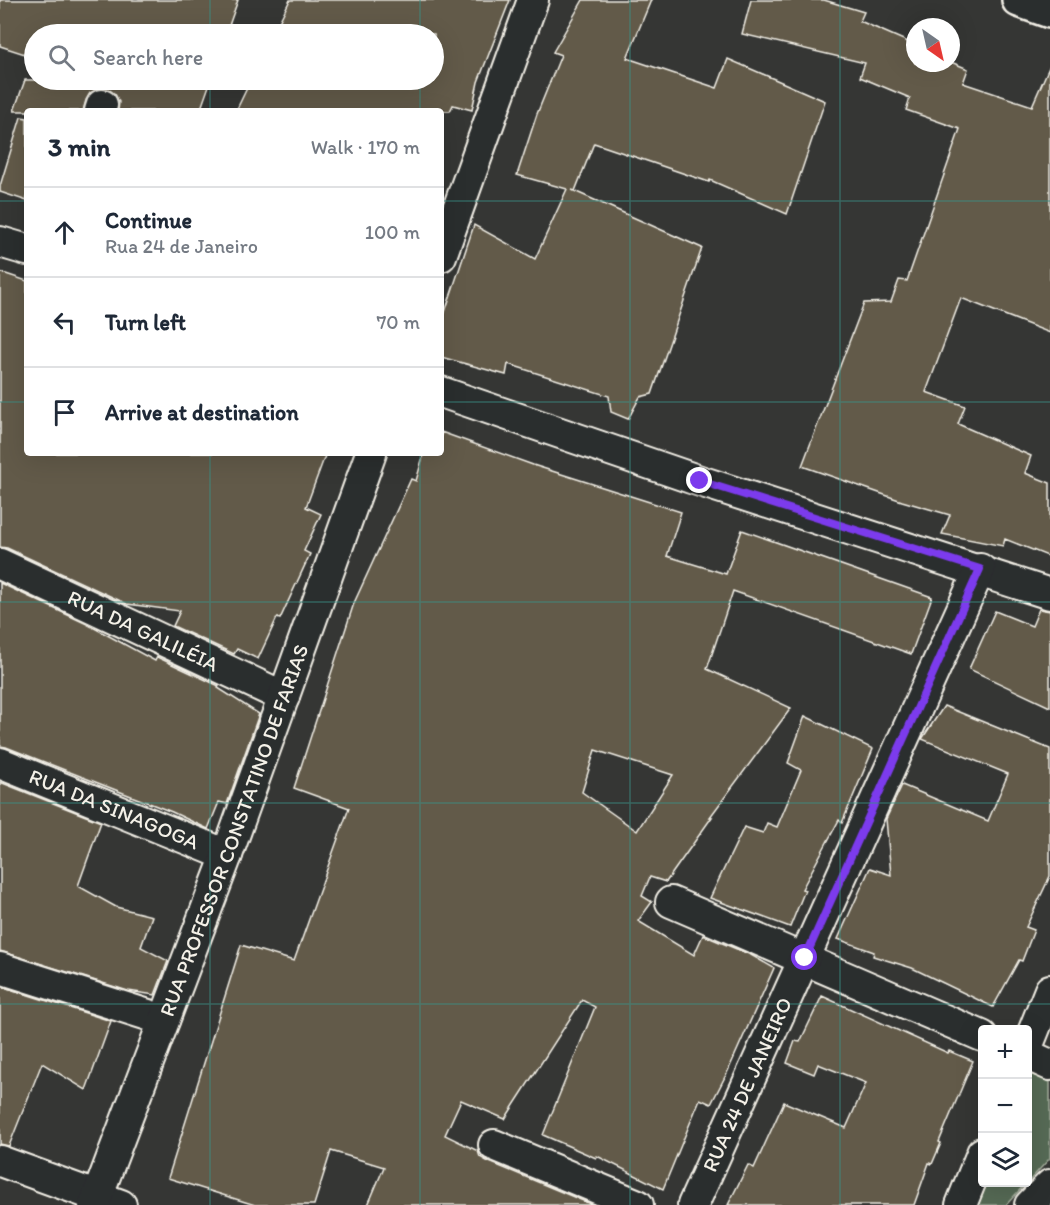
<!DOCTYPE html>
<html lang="en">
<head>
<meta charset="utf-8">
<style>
  :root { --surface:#fff; --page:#f2f2f3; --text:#1f2937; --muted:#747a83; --line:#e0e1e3 }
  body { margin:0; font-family:Itim,sans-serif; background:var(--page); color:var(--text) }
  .controls { position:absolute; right:18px; bottom:18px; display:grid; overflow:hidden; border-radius:6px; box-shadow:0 6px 24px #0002 }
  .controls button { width:54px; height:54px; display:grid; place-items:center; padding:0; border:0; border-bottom:2px solid var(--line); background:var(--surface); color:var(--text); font:30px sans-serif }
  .compass { position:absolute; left:906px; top:18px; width:54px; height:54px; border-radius:50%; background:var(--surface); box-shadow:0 6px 24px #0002; rotate:146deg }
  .stop { position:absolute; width:18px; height:18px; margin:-14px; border:4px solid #7c3aed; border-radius:50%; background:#fff }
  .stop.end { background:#7c3aed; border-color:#fff; box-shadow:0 2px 6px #0008 }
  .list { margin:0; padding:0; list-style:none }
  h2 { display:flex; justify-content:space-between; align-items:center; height:78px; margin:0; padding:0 24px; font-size:26px }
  h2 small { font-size:20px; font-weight:400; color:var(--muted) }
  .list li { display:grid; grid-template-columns:39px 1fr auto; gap:18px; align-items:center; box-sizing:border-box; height:90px; padding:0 24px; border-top:2px solid var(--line) }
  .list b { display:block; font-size:22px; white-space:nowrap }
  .list p { margin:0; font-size:20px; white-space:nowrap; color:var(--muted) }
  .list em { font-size:20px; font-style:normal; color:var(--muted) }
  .icon { flex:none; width:33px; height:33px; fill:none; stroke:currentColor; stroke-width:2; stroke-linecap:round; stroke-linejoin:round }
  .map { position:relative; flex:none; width:1050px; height:1205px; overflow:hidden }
  .search { position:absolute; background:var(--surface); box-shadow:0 6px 24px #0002; left:24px; top:24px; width:420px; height:66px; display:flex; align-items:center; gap:15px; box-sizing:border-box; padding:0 21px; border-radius:33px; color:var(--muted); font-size:22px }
  .panel { position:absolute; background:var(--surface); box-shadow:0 6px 24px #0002; left:24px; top:108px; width:420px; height:348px; border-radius:6px }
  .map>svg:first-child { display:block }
  .green { fill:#576a54; stroke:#a6ae9e; stroke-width:1.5 }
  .building { fill:#625a4a; stroke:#f4f1e8; stroke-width:1.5; fill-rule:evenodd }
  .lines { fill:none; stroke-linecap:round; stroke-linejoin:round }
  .street-casing { stroke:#f4f1e8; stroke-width:34 }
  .secondary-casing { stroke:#f4f1e8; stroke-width:38 }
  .street { stroke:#2a2d2e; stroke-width:30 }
  .secondary { stroke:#2a2d2e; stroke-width:33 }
  .route { stroke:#7c3aed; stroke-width:8 }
  .grid { fill:none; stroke:#3d8f86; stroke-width:1.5; stroke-opacity:0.55 }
  .labels { text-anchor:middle; stroke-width:4.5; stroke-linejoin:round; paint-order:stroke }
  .street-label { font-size:21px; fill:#f4f1e8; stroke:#2a2d2e }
</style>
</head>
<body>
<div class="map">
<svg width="1050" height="1205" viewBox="0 0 1050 1205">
  <rect width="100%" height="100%" fill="#353634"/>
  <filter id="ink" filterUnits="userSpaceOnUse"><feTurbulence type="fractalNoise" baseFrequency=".0167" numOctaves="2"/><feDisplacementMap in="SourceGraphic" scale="12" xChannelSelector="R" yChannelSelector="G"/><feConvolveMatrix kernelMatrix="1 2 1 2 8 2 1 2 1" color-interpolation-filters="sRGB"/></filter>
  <g filter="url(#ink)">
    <g class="green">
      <polygon points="1028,1073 1050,1082 1050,1158 1028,1182"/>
      <polygon points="982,1182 1027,1182 1006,1205 970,1205"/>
    </g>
    <g class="building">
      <polygon points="0,0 238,0 226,34 34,34 34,57 0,46"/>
      <polygon points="290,0 510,0 478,82 472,110 453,105 450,111 236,111 249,84 260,88 263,81 290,88 291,80 434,80 434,34 273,34"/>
      <polygon points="583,0 651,0 627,58 717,88 728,59 825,101 787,214 710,180 709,182 594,143 575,191 572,190 702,248 652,394 640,397 628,419 611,412 609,396 508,364 506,375 441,357 441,324 474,225 535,259 567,189 517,175 537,114 561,55 553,52"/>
      <polygon points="751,0 824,0 864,12 860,21 915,45 915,63 951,62 968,69 963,83 1032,106 1050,65 1050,333 961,298 926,392 965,406 958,424 1031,456 1025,473 1050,483 1050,557 1005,539 1003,546 942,534 950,515 902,501 802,466 864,303 891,302 899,280 907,281 960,129 906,110 910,98 860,77 865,63 742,34"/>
      <polygon points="25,80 66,80 90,87 91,80 211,80 200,111 118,111 119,102 115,94 108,89 99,88 90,93 86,100 83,111 14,111"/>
      <polygon points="21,117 27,118 27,201 0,192 0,186"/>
      <polygon points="0,272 27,281 27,453 326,453 306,507 321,514 304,551 310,554 280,619 277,618 258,659 237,649 234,654 173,626 180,611 127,604 7,548 0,547"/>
      <path d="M441,432l92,33 148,47 -14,44 59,18 16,-44 190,67 -21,57 -178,-63 -26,78 84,39 -81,109h2l-46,65 -16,-5 -8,19 10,6 -14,19 56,34 9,-20 48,20 23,13 -46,103 -17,33 -11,-5 -37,90 -66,-33 -1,2 -53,-23 52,-128 -13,-7 -77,119 -44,-19 -16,35 33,16 2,6 7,4 106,44h-225l16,-38 -53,-16 -17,54h-59l-87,-27 73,-233 53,16 55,-153 -55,-20 60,-185 57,-124 5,2 8,-28h17zM595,750l78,25 -36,56 -55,-39z"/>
      <polygon points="0,583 87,624 155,661 157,657 219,686 218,688 259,714 227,804 219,802 208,829 172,812 6,747 0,746"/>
      <polygon points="1039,609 1050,611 1050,707 969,669 995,611 1032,626"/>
      <polygon points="944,706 1050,749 1050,876 1026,927 1034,930 1022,961 1019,960 993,1007 912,968 873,956 874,952 838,939 870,868 891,875 886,819 902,785 988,821 1008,774 922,739"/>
      <polygon points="805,716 873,749 842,823 839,820 802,889 805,890 790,927 710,898 744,827 763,833 767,823 777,827 801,770 788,763"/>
      <polygon points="0,782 101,822 78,886 116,907 152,916 141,947 168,961 155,995 128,991 0,951"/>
      <polygon points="0,986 111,1021 86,1090 42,1063 9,1146 0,1144"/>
      <polygon points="822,996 948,1053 949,1051 973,1061 939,1142 941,1143 932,1164 929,1163 914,1205 728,1205 748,1165 754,1168 784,1102 846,1128 866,1083 818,1064 814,1074 787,1063 795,1041 800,1042"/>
    </g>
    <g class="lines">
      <g class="street-casing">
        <g id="street">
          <polyline points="100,111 102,105"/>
          <polyline points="0,242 27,250"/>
          <polyline points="441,256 533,0"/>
          <polyline points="441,392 700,481 1050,594"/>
          <path id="s1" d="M0,564l284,133"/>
          <path id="s2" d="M0,763l227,92"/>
          <polyline points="671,902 982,1036"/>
          <polyline points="0,968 164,1020"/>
          <polyline points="1028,1045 1050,990"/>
          <polyline points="1028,1055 1050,1065"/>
          <polyline points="494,1145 638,1205"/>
          <polyline points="0,1161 121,1205"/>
          <path id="s3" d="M94,1205l133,-350 144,-402"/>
          <path id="s4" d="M693,1205l287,-636"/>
          <polyline points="961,1205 982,1153"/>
          <polyline points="1030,1205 1050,1185"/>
        </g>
      </g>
      <g class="secondary-casing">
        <polyline id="secondary" points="1019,0 1050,11"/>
      </g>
      <use href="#street" class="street"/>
      <use href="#secondary" class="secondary"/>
    </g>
  </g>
  <g class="lines" filter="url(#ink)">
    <polyline class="route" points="700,481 980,569 805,958"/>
  </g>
  <path class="grid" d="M210,0v34M420,0v34M630,0v1205M840,0v1205M210,80v31M420,80v31M0,201h27M441,201h609M0,402h27M441,402h609M210,453v752M420,453v752M0,602h1050M0,803h1050M0,1004h1050"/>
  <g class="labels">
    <g class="street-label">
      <text dy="7" stroke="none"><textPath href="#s1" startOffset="158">RUA DA GALILÉIA</textPath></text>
      <text dy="7" stroke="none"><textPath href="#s2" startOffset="123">RUA DA SINAGOGA</textPath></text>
      <text dy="7" stroke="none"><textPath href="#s3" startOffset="400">RUA PROFESSOR CONSTATINO DE FARIAS</textPath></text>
      <text dy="7" stroke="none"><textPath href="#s4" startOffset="132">RUA 24 DE JANEIRO</textPath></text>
    </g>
  </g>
</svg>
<div class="controls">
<button>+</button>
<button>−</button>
<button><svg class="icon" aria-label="layers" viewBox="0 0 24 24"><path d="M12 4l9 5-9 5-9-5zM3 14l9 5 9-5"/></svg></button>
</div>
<svg class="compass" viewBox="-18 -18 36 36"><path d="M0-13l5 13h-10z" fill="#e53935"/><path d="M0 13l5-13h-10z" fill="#747a83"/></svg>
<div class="stop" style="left:805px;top:958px"></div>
<div class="stop end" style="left:700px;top:481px"></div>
<div class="search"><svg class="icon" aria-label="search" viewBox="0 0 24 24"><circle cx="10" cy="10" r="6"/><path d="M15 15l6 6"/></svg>Search here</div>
<section class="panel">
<h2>3 min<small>Walk · 170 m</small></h2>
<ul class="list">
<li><svg class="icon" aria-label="ahead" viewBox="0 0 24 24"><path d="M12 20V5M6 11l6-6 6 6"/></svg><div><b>Continue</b><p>Rua 24 de Janeiro</p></div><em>100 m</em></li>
<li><svg class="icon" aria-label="left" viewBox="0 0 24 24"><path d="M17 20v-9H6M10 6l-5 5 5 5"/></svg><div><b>Turn left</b></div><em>70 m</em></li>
<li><svg class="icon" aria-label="arrive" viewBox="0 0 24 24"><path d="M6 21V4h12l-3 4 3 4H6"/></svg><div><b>Arrive at destination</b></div></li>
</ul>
</section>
</div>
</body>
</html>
